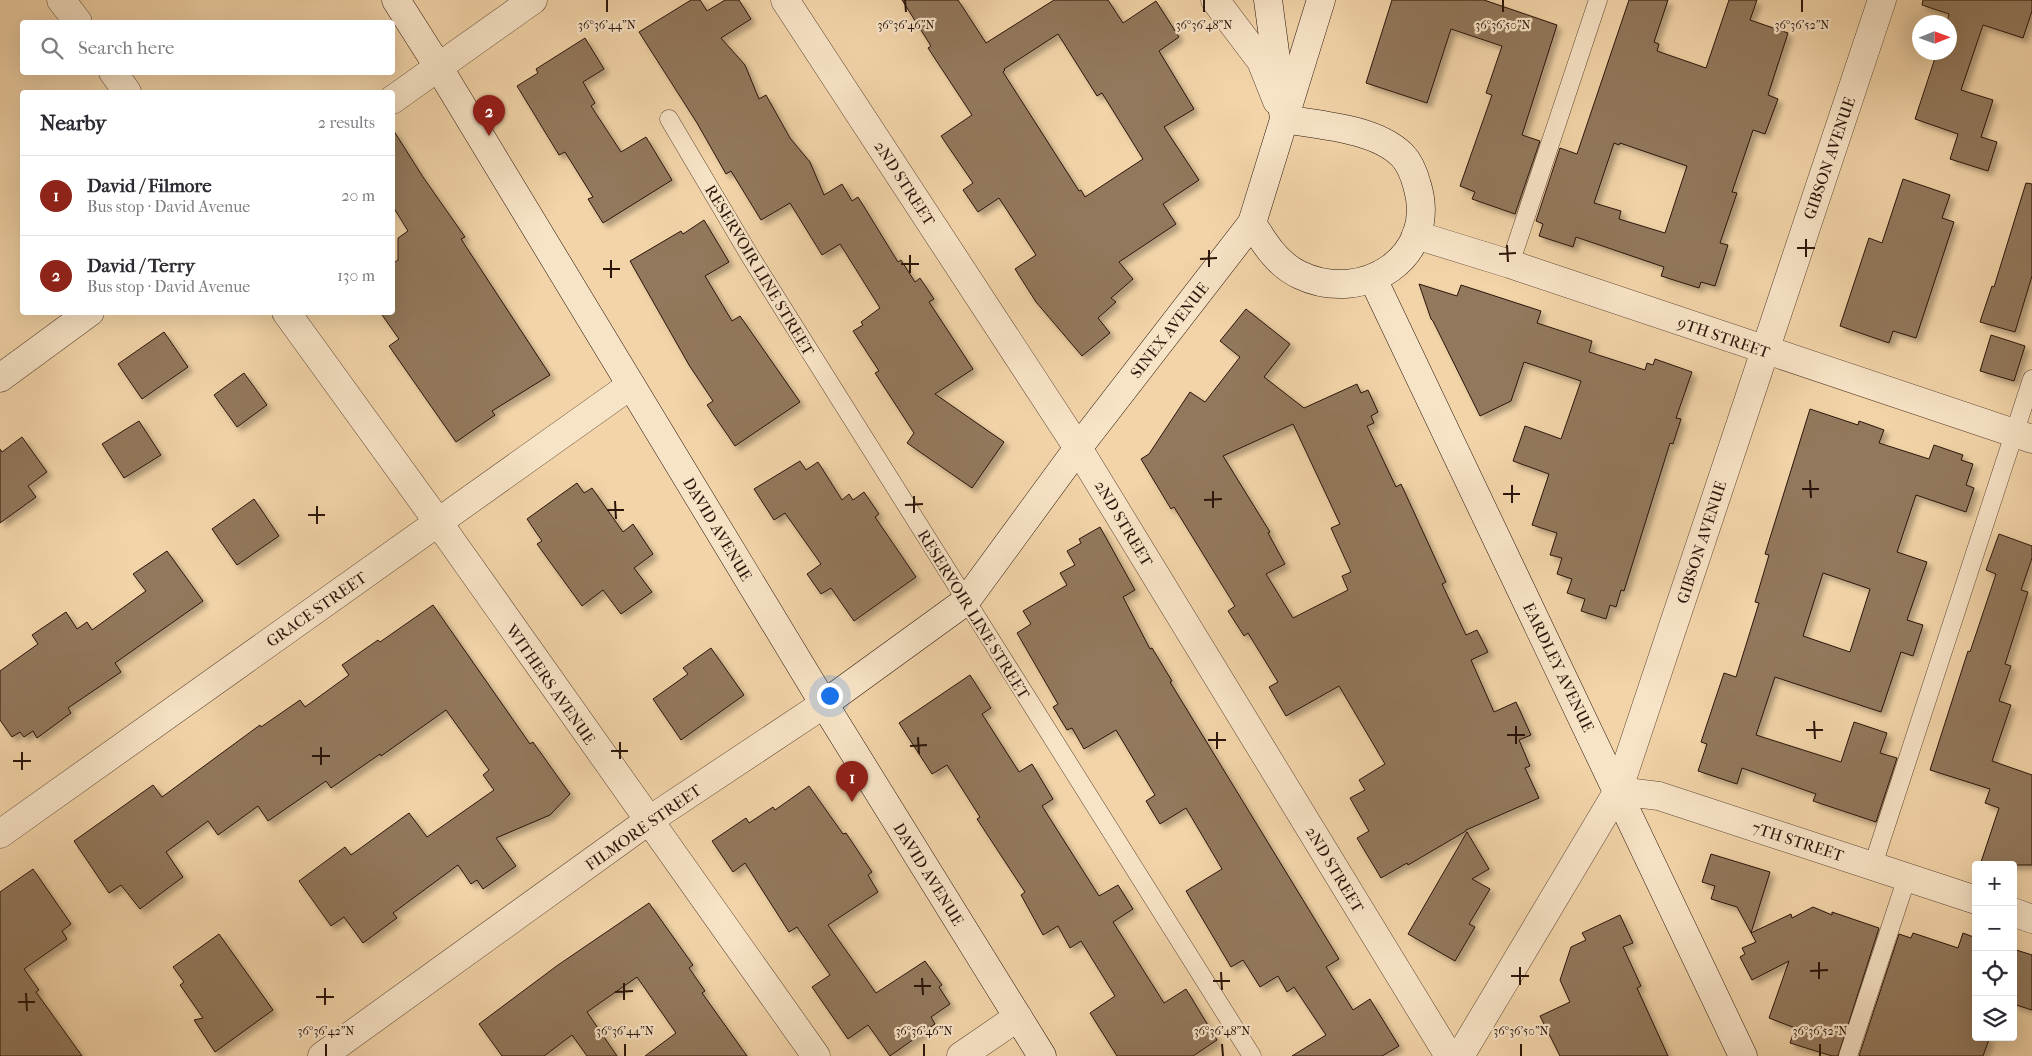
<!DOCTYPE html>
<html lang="en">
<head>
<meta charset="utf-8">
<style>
  :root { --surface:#fff; --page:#f2f2f3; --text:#2b2b33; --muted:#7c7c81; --line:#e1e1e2; --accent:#8f2418 }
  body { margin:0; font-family:"IM FELL French Canon",serif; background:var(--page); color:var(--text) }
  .controls { position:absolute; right:15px; bottom:15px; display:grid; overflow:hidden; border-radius:5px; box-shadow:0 5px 20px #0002 }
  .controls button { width:45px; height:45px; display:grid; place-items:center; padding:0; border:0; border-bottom:1px solid var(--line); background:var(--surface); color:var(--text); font:25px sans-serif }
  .compass { position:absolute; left:1912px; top:15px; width:45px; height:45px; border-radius:50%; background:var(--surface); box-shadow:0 5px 20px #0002; rotate:89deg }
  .you { position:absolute; left:829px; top:695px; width:18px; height:18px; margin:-12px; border:4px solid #fff; border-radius:50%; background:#1a73e8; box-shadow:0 0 0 8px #1a73e833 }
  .badge { display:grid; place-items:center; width:32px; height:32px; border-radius:50%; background:var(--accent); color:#fff; font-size:16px; font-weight:700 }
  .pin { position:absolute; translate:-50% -41px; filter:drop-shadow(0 1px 2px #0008) }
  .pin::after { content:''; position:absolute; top:26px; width:18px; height:15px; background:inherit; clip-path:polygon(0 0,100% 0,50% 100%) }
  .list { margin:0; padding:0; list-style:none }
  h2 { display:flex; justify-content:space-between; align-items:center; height:65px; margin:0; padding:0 20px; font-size:21px }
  h2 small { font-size:16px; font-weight:400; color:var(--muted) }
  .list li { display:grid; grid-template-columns:32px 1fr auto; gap:15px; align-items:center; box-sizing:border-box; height:80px; padding:0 20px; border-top:1px solid var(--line) }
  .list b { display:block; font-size:19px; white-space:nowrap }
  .list p { margin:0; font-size:16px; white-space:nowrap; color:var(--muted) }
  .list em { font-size:16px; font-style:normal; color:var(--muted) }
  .icon { flex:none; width:28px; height:28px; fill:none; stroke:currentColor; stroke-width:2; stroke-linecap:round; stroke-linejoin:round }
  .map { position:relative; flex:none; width:2032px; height:1056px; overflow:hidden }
  .search { position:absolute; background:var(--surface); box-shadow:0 5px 20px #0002; left:20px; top:20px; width:375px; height:55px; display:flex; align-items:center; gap:12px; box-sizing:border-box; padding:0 18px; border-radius:5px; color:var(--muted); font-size:19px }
  .panel { position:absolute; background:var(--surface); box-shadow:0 5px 20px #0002; left:20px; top:90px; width:375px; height:225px; border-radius:5px }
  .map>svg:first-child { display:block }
  .building { fill:#92785c; stroke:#2b150a; fill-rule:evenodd; filter:url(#shadow) }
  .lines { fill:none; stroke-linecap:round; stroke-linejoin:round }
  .lane-casing { stroke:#5d4532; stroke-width:19 }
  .street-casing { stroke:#5d4532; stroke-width:29 }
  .secondary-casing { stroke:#2b150a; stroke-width:29 }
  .lane { stroke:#f7e3c6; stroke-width:18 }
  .street { stroke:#f7e3c6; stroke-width:28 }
  .secondary { stroke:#f7e3c6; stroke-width:28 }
  .ticks { fill:none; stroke:#2b150a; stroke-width:2 }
  .labels { text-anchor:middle; stroke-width:4.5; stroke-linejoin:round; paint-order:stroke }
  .street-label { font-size:16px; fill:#2b150a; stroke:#f7e3c6 }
  .ticks-label { font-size:12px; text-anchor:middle; fill:#2b150a; stroke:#f7e3c6; stroke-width:4.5; stroke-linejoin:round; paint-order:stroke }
</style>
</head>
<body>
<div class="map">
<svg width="2032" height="1056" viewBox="0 0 2032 1056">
  <defs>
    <filter id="shadow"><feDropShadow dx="4.5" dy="4.5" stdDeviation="2.5" flood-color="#0004"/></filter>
  </defs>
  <rect width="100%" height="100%" fill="#f2d4a8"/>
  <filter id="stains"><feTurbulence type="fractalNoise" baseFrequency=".004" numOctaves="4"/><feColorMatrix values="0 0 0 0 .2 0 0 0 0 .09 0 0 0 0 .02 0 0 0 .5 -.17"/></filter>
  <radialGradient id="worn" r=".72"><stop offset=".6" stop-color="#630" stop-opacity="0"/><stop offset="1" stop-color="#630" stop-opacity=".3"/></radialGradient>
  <g class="building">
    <polygon points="691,0 700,0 707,11 725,0 739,0 751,19 721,38 745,65 759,99 766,95 790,138 810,162 824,195 842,184 852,201 858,197 898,262 901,260 915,282 920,278 934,299 929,302 973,369 935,394 1004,442 972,488 907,443 914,433 875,373 879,371 853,331 863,325 861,322 880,308 840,244 822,255 790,203 761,220 731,171 726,174 697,123 639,32"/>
    <path d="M902,0h56l28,43 68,-43h54l15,23 33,-22 23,36 -20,14 35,58 -30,18 35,53 -36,24 13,20 -57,38 14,17 -22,19 5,4 -18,16 12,15 -28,23 -46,-54 -21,-33 21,-14 -37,-57 -21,14 -15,-22 10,-7 -32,-47 31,-21 -44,-67 3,-2zM1058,34l39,62 5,-3 41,66 -58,38 -4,-7 -2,1 -76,-119 2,-2 -1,-1z"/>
    <polygon points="1392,0 1484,0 1557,25 1522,135 1540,141 1515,214 1472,199 1475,192 1460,186 1492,95 1486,93 1502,46 1451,29 1427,103 1366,83"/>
    <path d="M1629,0h39l-14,42 5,2 -2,7 49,17 23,-68h28l-7,20 38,13 -20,62 10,4 -13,35 -12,-4 -21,62 5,1 -17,50 8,2 -13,41 -14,-4 -2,6 -38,-12 3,-9 -88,-30 -3,10 -34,-11 4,-12 -7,-3 24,-73 17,6zM1614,143l5,2 1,-2 67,23 -22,67 -46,-14 2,-8 -27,-8z"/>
    <polygon points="1923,0 2032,0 2032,11 2023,38 1983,25 1961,90 1993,100 1981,137 1997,142 1988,171 1950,159 1958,134 1915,119 1937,52 1950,52 1950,22 1947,22 1949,14 1922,5"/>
    <polygon points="585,38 604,69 583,82 595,103 591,106 621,152 646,137 672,180 603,223 588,199 593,197 565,152 559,155 517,86 538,73 536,69"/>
    <polygon points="392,128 423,177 465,237 461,239 550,375 492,411 495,415 456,442 389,346 399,339 380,312 392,312 392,264 398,260 398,238 408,231 392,205"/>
    <polygon points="1903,179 1950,195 1942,218 1954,222 1916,338 1893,331 1889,343 1840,326 1869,238 1882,243"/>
    <polygon points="2026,183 2032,184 2032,276 2015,332 1980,322 1992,286 1994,287"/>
    <polygon points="704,220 729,262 705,276 732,321 740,316 800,402 735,446 707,405 713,401 689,365 630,261 681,231 683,234"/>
    <polygon points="1419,284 1457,296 1461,285 1541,311 1537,323 1592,341 1589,352 1645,370 1647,363 1653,365 1655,359 1692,372 1676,418 1681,419 1673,444 1670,443 1624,591 1621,590 1616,607 1610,605 1606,619 1581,611 1585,599 1567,593 1572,579 1557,574 1562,558 1550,555 1557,533 1532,525 1549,474 1513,461 1525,426 1561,439 1581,381 1524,362 1511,401 1480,416 1433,321 1431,319"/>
    <path d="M1246,309l44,35 -26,33 40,31 53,-24 4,9 7,-3 10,22 -7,4 3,7 -7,3 29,61 5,-3 45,98 -4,2 24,51 11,-5 11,22 -17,8 23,52 22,-10 15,33 -12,5 11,26 -5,2 14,30 -73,32v1l-58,34 -1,-2 -26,15 -24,-40 12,-7 -19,-33 15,-8 -6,-10 26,-16 -46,-78 -53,30 -17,-29 9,-5 -30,-49 -4,3 -16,-25 7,-5 -61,-99 -3,2 -30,-50 8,-5 41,-62 15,10 35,-45 -20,-16zM1293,424l47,100 -9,4 20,44 -9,4 6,14 -55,28 -27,-44 19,-10 -17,-31 2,-1 -47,-76z"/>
    <polygon points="164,332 188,367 142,399 118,364"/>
    <polygon points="1991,335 2025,346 2014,381 1980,371"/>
    <polygon points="244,373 267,405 237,427 214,395"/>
    <path d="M1810,409l48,16 1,-4 25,9 -5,13 50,16 5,-14 29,10 -2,5 12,4 -7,21 8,3 -8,24 -50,-17 -19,57 30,10 -20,58 16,5 -10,31 -12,-4 -20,60 -106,-35 -19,58 85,27 13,-40 33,11 -7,20 17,5 -21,64 -63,-21 3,-7 -74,-26 -5,16 -39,-13 9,-27 -6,-2 23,-69 12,4 23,-74 -4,-1 14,-47 -4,-1zM1823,573l47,16 -20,63 -47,-16z"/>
    <polygon points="139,421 161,455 124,478 102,444"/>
    <polygon points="22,437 47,472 28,486 36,497 0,523 0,449 2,452"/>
    <polygon points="800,461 806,470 818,462 842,500 849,494 853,500 864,492 879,514 875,517 916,577 854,621 831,588 821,594 807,574 821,564 785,513 774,520 754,489"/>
    <polygon points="577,483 584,493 592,488 623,532 633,524 653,554 634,568 652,592 621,614 603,590 582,606 537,544 542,541 527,519"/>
    <polygon points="254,499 279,536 237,565 212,529"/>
    <polygon points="1100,527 1135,590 1123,597 1150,649 1152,648 1172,681 1170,682 1339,959 1326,967 1353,1010 1370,999 1399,1046 1382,1056 1292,1056 1326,1035 1294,987 1287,992 1278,976 1260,987 1243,960 1231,967 1186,891 1222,869 1186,808 1160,824 1146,801 1155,795 1116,730 1084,749 1072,728 1067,730 1053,707 1058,704 1017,633 1031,624 1023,611 1067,585 1060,573 1075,565 1067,551 1081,543 1079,539"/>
    <polygon points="1999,534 2032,546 2032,558 2021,590 2028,592 2005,664 2011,666 1999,701 2011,705 1992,761 2032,775 2032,865 1980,865 1999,808 1985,803 1990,789 1930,770 1968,651 1970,652 1996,574 1986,570"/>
    <polygon points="167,551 203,601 115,663 121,672 68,708 71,713 37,738 33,731 24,737 20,732 12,737 0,720 0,671 38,644 32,635 66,612 77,629 87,622 92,630 146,591 133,574"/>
    <polygon points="433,605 530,744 533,742 570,794 550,815 496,838 516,866 483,889 477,880 471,884 458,865 393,913 397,918 363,943 344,917 331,926 299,881 345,847 351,855 409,813 427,837 494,790 483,775 489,770 446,710 381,756 380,754 331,788 326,781 268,821 258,806 218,835 208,821 166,852 183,877 140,909 121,885 109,893 74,841 153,785 162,797 260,725 261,727 300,700 305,707 349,675 342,665 378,640 380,642"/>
    <polygon points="711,648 744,695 681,740 653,699 688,674 683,668"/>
    <polygon points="970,675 991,708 982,714 1019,772 1032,764 1053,799 1042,806 1099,896 1118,885 1133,909 1113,922 1164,1003 1186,989 1217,1040 1193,1056 1117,1056 1090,1013 1115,996 1081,941 1070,948 1058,926 1043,935 1021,895 1025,892 977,819 980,817 947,765 932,774 899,723"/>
    <polygon points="809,786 843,834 846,833 872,872 868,875 878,892 828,925 876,993 925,961 942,985 939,987 950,1004 931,1017 935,1024 890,1056 868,1025 848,1039 812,987 830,975 797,927 789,932 745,863 733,872 712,841 746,818 749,823 773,807 775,810"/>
    <polygon points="1467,832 1489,869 1472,879 1490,889 1469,924 1475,927 1455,961 1408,934"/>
    <polygon points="1711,854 1770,872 1751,933 1791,914 1792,918 1813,907 1832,915 1832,912 1879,928 1838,1056 1832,1056 1790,1043 1795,1028 1769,1018 1789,961 1752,980 1740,957 1745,954 1742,948 1756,942 1737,907 1711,899 1715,886 1702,882"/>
    <polygon points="33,869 71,924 62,931 67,939 24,969 39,990 36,992 82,1056 0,1056 0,892"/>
    <polygon points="649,903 693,965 689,968 705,991 702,993 747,1056 645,1056 676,1033 637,977 587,1012 617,1056 587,1056 572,1035 544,1056 502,1056 479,1024 558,965"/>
    <polygon points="1620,915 1633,943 1623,947 1641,986 1637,988 1668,1056 1560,1056 1540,1016 1570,1002 1560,980 1571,947 1586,940 1582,933"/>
    <polygon points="1913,933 1958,948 1963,933 1976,938 1976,1037 1990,1037 1983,1056 1859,1056 1899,934 1911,938"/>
    <polygon points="219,934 273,1010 215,1052 194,1020 203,1018 180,985 184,982 173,967"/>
    <polygon points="2013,949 2032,955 2032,1010 2013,1004"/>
  </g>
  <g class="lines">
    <g class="lane-casing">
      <g id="lane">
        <polyline points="669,119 750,256 1252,1056"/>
        <polyline points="1510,264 1598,0"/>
        <polyline points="1873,865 2032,379"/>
        <polyline points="1848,1056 1907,877"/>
      </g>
    </g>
    <g class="street-casing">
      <g id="street">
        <polyline points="61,0 78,22"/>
        <polyline points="785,0 1078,448 1449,1056"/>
        <polyline points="1215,0 1261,61 1277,101"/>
        <polyline points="113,72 127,92"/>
        <polyline points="392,100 533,0"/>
        <polyline points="1416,235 1510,264 2032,439"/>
        <polyline points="286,312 438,522 816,1056"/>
        <polyline points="0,378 90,312"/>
        <polyline points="1618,791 1659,796 1976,900"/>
        <polyline points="0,834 631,385"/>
        <polyline points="2013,912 2032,919"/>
        <polyline points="322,1056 648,821 824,704"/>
        <polyline points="961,1056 1018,1017"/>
        <polyline points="1460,1056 1618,791 1882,0"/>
      </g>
    </g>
    <g class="secondary-casing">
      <g id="secondary">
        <polyline points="396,0 439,68 824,704 1042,1056"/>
        <path d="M1252,223c12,20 26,42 48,52 63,30 139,-18 117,-90 -3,-11 -8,-23 -15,-30 -27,-27 -83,-30 -118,-36l-16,-119"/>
        <polyline points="1373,279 1743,1056"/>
        <polyline points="824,704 966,601 1078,448 1252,223 1321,0"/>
      </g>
    </g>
    <use href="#lane" class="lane"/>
    <use href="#street" class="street"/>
    <use href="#secondary" class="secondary"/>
  </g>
  <path class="ticks" d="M607,0v12M905,0l1,12M1204,0v12M1503,0v12M1802,0v12M1806,239v18M1507,245l1,17M1797,248h18M1209,250v17M1499,254l17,-1M910,255v18M1200,259l17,-1M611,260v18M901,264h18M603,269h17M1810,480l1,18M1512,485v18M1802,489h17M1213,491v17M1503,494h17M914,496v17M1204,500l18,-1M615,501l1,18M905,505l18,-1M317,506v18M607,510h17M308,515h17M1814,721l1,18M1516,726v18M1806,730h17M1217,732v17M1507,735h18M918,737l1,17M1208,740h18M620,742v17M910,746l17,-1M321,747v18M611,751h17M22,752v18M312,756h18M13,761h18M1819,962v17M1520,967v18M1810,971l18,-1M1221,972l1,18M1511,976h18M922,978l1,17M1213,981h17M624,983v17M914,986h17M325,988v17M615,992l18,-1M26,993l1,18M316,997h18M18,1002h17M326,1044v12M625,1044v12M924,1044v12M1222,1044l1,12M1521,1044v12M1820,1044v12"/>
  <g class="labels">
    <g class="street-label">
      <text transform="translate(1829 158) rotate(-71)" y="6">GIBSON AVENUE</text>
      <text transform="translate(905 183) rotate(57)" y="6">2ND STREET</text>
      <text transform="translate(760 270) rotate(59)" y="6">RESERVOIR LINE STREET</text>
      <text transform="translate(1169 330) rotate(-52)" y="6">SINEX AVENUE</text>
      <text transform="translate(1724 337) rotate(19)" y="6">9TH STREET</text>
      <text transform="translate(1124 523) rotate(59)" y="6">2ND STREET</text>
      <text transform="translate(718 529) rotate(59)" y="6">DAVID AVENUE</text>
      <text transform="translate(1701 542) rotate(-72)" y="6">GIBSON AVENUE</text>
      <text transform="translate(316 609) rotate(-35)" y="6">GRACE STREET</text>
      <text transform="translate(974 614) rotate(58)" y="6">RESERVOIR LINE STREET</text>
      <text transform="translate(1559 667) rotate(64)" y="6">EARDLEY AVENUE</text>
      <text transform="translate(551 684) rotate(55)" y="6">WITHERS AVENUE</text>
      <text transform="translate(643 827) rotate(-35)" y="6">FILMORE STREET</text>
      <text transform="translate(1798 841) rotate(18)" y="6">7TH STREET</text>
      <text transform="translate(1335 869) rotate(59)" y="6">2ND STREET</text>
      <text transform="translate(929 874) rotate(58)" y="6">DAVID AVENUE</text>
    </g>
  </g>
  <g class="ticks-label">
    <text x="607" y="29">36°36'44"N</text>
    <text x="906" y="29">36°36'46"N</text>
    <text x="1204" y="29">36°36'48"N</text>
    <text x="1503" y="29">36°36'50"N</text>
    <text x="1802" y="29">36°36'52"N</text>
    <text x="326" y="1035">36°36'42"N</text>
    <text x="625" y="1035">36°36'44"N</text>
    <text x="924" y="1035">36°36'46"N</text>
    <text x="1222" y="1035">36°36'48"N</text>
    <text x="1521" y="1035">36°36'50"N</text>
    <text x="1820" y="1035">36°36'52"N</text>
  </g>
  <rect width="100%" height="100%" filter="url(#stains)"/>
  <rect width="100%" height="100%" fill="url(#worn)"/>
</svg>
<div class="controls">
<button>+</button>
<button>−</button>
<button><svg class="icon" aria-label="locate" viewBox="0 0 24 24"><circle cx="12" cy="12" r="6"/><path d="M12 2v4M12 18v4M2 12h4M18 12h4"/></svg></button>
<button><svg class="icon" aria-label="layers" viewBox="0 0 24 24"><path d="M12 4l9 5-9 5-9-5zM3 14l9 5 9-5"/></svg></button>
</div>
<svg class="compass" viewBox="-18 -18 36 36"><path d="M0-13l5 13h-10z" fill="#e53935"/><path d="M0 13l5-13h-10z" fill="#7c7c81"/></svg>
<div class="you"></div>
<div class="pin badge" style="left:852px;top:802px">1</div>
<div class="pin badge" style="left:489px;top:136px">2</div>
<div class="search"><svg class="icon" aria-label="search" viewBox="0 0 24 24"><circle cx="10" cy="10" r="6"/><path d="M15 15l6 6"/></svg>Search here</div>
<section class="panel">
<h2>Nearby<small>2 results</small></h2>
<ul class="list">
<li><span class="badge">1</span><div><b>David / Filmore</b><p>Bus stop · David Avenue</p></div><em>20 m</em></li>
<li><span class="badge">2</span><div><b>David / Terry</b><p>Bus stop · David Avenue</p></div><em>130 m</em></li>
</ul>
</section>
</div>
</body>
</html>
